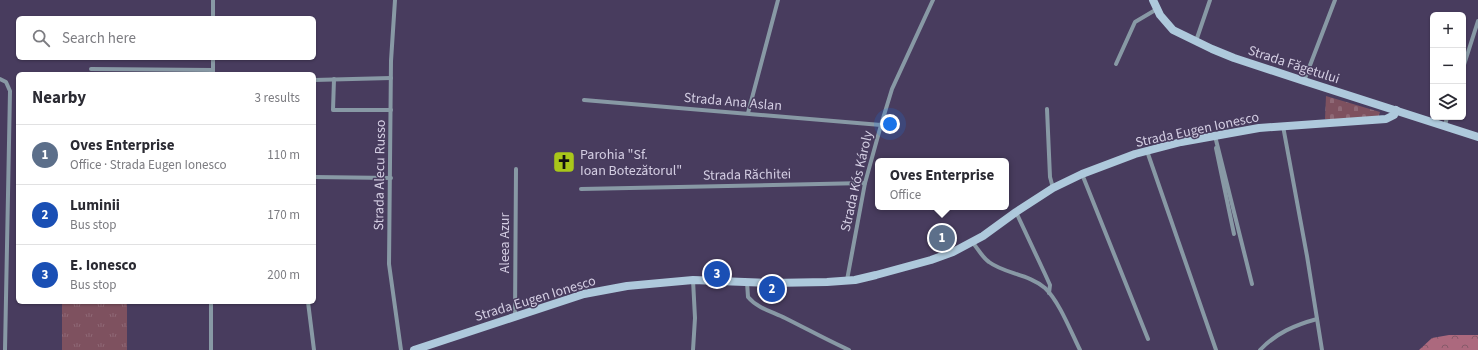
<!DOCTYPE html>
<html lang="en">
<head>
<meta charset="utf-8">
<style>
  :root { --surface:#fff; --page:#f2f2f3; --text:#2b2b33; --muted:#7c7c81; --line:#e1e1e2; --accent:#1a73e8 }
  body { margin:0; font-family:"Source Sans 3",sans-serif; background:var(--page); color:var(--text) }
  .controls { position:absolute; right:12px; top:12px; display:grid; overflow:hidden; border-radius:6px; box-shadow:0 1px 3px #0004 }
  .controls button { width:36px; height:36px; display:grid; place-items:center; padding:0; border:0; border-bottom:1px solid var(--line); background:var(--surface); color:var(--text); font:20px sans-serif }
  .you { position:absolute; left:890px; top:124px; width:14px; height:14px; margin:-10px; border:3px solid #fff; border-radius:50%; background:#1a73e8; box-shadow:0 0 0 6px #1a73e833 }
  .badge { display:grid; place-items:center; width:26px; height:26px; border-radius:50%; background:var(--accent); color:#fff; font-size:13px; font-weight:700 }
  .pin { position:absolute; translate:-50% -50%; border:2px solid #fff; box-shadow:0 1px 4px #0006 }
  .popup { position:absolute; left:875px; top:158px; width:134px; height:52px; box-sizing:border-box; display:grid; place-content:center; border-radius:6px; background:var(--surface); filter:drop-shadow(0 1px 3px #0005); font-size:13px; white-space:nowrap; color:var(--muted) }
  .popup b { font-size:15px; color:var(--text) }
  .popup::after { content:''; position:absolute; left:50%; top:100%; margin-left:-8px; border:8px solid transparent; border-top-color:var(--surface) }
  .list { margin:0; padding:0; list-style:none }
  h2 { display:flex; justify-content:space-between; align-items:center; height:52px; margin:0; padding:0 16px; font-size:17px }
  h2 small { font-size:13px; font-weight:400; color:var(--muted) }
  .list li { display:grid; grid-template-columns:26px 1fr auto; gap:12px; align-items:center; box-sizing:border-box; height:60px; padding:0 16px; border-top:1px solid var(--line) }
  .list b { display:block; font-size:15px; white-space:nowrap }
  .list p { margin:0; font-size:13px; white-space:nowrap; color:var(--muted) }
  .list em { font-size:13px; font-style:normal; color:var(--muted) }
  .icon { flex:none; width:22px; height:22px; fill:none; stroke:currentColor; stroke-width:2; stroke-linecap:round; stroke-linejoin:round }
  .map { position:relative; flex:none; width:1478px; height:350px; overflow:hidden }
  .search { position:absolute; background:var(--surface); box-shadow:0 1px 3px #0004; left:16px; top:16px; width:300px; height:44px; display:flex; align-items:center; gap:10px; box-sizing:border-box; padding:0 14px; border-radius:6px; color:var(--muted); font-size:15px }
  .panel { position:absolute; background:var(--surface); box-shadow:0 1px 3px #0004; left:16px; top:72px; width:300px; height:232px; border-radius:6px }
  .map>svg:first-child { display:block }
  .grass { fill:url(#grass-tufts) }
  .forest { fill:url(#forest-crowns) }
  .cemetery { fill:url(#cemetery-stones) }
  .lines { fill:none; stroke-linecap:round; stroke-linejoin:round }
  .street { stroke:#8899a5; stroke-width:4 }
  .secondary { stroke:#aec9dc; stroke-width:8 }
  .labels { text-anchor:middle; stroke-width:3; stroke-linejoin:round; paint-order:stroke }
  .street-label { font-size:14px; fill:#d4cee3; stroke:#483c5e }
  .poi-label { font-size:14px; fill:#d4cee3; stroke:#483c5e; text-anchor:start }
</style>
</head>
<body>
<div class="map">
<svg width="1478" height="350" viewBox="0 0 1478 350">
  <defs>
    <pattern id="grass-tufts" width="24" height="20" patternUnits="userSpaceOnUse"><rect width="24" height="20" fill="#7e515f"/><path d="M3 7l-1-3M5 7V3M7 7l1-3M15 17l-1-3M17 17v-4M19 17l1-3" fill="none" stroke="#8f6976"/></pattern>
    <pattern id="forest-crowns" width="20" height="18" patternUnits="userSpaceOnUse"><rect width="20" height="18" fill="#ac697e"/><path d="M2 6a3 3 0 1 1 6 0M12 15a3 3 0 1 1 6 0" fill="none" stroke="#865a6a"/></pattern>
    <pattern id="cemetery-stones" width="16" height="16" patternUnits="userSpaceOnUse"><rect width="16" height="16" fill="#7e515f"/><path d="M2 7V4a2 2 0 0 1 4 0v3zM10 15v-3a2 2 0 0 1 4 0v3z" fill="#8f6976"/></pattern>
  </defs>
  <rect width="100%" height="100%" fill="#483c5e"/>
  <rect class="grass" x="62" y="302" width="65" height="48"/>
  <polygon class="forest" points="1449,335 1478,335 1478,350 1419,350 1432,338"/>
  <polygon class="cemetery" points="1326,96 1380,112 1378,118 1352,120 1325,119"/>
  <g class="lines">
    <g class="street">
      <polyline points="213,0 213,18"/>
      <polyline points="395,0 391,61 389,264 401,350"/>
      <polyline points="1196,41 1210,0"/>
      <polyline points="213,58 213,74"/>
      <polyline points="1116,64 1135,22 1157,9"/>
      <polyline points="1463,68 1478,21"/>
      <polyline points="91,69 213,70"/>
      <polyline points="0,79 6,82 10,91 5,350"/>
      <polyline points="334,79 333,110 391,110"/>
      <polyline points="314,80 391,78"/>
      <polyline points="1304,81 1335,0"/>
      <polyline points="584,100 881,125"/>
      <polyline points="1047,109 1050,177 1053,188"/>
      <polyline points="748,113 778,0"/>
      <polyline points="1283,126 1307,256 1322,350"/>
      <polyline points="1445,126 1447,117"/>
      <polyline points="1215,136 1252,284"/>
      <polyline points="1216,148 1234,234"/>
      <polyline points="1147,151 1216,350"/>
      <polyline points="1082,174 1148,339"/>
      <polyline points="314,177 391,178"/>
      <polyline points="581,189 865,183"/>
      <polyline points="1016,212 1045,274 1050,285 1049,293"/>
      <path d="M973,243c5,6 9,14 16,19 16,12 40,12 56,26 14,13 26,44 35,62"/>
      <polyline points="693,280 695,318 693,350"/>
      <polyline points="847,280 865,183 881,125 892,89 933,0"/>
      <path d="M747,282l1,15c9,11 25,15 37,21 22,11 42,22 64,32"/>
      <polyline points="308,302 314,350"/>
      <polyline points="515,316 516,169"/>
      <polyline points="211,350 211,302"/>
      <path d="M1260,350c16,-17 35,-25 57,-31"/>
    </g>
    <g class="secondary">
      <polyline points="1153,0 1160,15 1173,30 1212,49 1234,58 1304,81 1478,137"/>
      <polyline points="414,350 584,294 627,286 693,280 771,283 827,282 855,280 876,275 931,260 953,252 983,236 1016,212 1053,188 1082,174 1135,154 1181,142 1259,128 1386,119 1394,115 1396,110"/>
    </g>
  </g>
  <defs>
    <g id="church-square" transform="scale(1.15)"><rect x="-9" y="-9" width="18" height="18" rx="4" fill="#a9c71a" stroke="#483c5e"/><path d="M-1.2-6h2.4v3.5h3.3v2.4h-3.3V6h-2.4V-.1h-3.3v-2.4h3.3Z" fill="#111"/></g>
  </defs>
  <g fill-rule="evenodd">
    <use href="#church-square" x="564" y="162"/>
  </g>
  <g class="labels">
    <g class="street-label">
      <text transform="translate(1294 64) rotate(18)" y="5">Strada Făgetului</text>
      <text transform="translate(733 101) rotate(5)" y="5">Strada Ana Aslan</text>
      <text transform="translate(1197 129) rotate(-12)" y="5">Strada Eugen Ionesco</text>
      <text transform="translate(747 174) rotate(-1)" y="5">Strada Răchitei</text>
      <text transform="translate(379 175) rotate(-89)" y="5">Strada Alecu Russo</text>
      <text transform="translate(856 181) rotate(-77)" y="5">Strada Kós Károly</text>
      <text transform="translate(504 243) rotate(-90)" y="5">Aleea Azur</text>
      <text transform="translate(535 298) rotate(-17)" y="5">Strada Eugen Ionesco</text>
    </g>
    <g class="poi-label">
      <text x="580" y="159">Parohia "Sf.<tspan x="580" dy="16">Ioan Botezătorul"</tspan></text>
    </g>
  </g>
</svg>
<div class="controls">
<button>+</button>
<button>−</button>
<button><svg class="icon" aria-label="layers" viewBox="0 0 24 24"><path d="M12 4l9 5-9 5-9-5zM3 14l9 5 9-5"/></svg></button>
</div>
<div class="you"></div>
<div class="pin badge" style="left:942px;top:238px;background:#5c6f8a">1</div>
<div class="popup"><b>Oves Enterprise</b>Office</div>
<div class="pin badge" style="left:772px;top:289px;background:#1a4fb4">2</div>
<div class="pin badge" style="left:717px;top:274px;background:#1a4fb4">3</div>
<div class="search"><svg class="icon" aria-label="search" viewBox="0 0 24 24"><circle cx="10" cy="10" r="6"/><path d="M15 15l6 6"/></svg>Search here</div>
<section class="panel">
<h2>Nearby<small>3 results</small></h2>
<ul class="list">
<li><span class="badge" style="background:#5c6f8a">1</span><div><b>Oves Enterprise</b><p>Office · Strada Eugen Ionesco</p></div><em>110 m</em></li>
<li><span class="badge" style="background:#1a4fb4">2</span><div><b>Luminii</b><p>Bus stop</p></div><em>170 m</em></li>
<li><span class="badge" style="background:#1a4fb4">3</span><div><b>E. Ionesco</b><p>Bus stop</p></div><em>200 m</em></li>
</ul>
</section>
</div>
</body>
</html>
